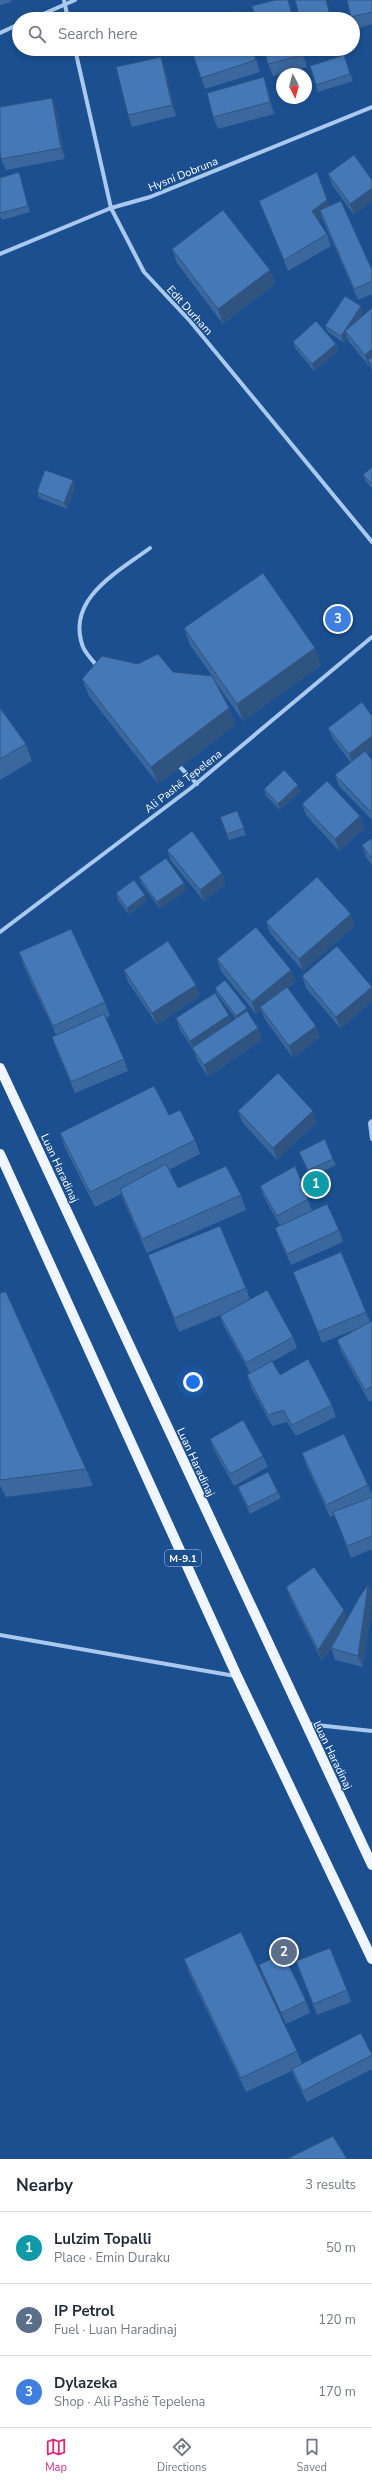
<!DOCTYPE html>
<html lang="en">
<head>
<meta charset="utf-8">
<style>
  :root { --surface:#fff; --page:#f2f2f3; --text:#1f2937; --muted:#747a83; --line:#e0e1e3; --accent:#db2777 }
  body { margin:0; font-family:"Nunito Sans",sans-serif; background:var(--page); color:var(--text) }
  .compass { position:absolute; left:276px; top:68px; width:36px; height:36px; border-radius:50%; background:var(--surface); box-shadow:0 2px 6px #0003; rotate:174deg }
  .you { position:absolute; left:193px; top:1382px; width:14px; height:14px; margin:-10px; border:3px solid #fff; border-radius:50%; background:#1a73e8; box-shadow:0 0 0 6px #1a73e833 }
  .badge { display:grid; place-items:center; width:26px; height:26px; border-radius:50%; background:var(--accent); color:#fff; font-size:13px; font-weight:700 }
  .pin { position:absolute; translate:-50% -50%; border:2px solid #fff; box-shadow:0 1px 4px #0006 }
  .list { margin:0; padding:0; list-style:none }
  h2 { display:flex; justify-content:space-between; align-items:center; height:52px; margin:0; padding:0 16px; font-size:17px }
  h2 small { font-size:13px; font-weight:400; color:var(--muted) }
  .list li { display:grid; grid-template-columns:26px 1fr auto; gap:12px; align-items:center; box-sizing:border-box; height:72px; padding:0 16px; border-top:1px solid var(--line) }
  .list b { display:block; font-size:15px; white-space:nowrap }
  .list p { margin:0; font-size:13px; white-space:nowrap; color:var(--muted) }
  .list em { font-size:13px; font-style:normal; color:var(--muted) }
  .icon { flex:none; width:22px; height:22px; fill:none; stroke:currentColor; stroke-width:2; stroke-linecap:round; stroke-linejoin:round }
  .map { position:relative; flex:none; width:372px; height:2159px; overflow:hidden }
  .search { position:absolute; background:var(--surface); box-shadow:0 2px 6px #0003; left:12px; right:12px; top:12px; height:44px; display:flex; align-items:center; gap:10px; box-sizing:border-box; padding:0 14px; border-radius:22px; color:var(--muted); font-size:15px }
  .sheet { height:268px; background:var(--surface) }
  nav { display:flex; justify-content:space-around; align-items:center; box-sizing:border-box; height:56px; border-top:1px solid var(--line); background:var(--surface); font-size:11px; color:var(--muted) }
  nav a { display:grid; justify-items:center; gap:2px }
  nav .on { color:var(--accent) }
  .map>svg:first-child { display:block }
  .lines { fill:none; stroke-linecap:round; stroke-linejoin:round }
  .street { stroke:#a9c9ee; stroke-width:4 }
  .primary { stroke:#f0f6ff; stroke-width:10 }
  .wall { fill:#3a679d }
  .shaded-wall { fill:#305480 }
  .building { fill:#4478b7; stroke:#305480 }
  .labels { text-anchor:middle; stroke-width:3; stroke-linejoin:round; paint-order:stroke }
  .shield { fill:#1b4f8f; stroke:#bbcadd; stroke-width:1 }
  .shield-label { font-size:10px; font-weight:bold; fill:#fff }
  .street-label { font-size:11px; fill:#fff; stroke:#1b4f8f }
</style>
</head>
<body>
<div class="map">
<svg width="372" height="2159" viewBox="0 0 372 2159">
  <rect width="100%" height="100%" fill="#1b4f8f"/>
  <g class="lines">
    <g class="street">
      <polyline points="64,0 68,19"/>
      <polyline points="32,19 75,0"/>
      <polyline points="0,33 19,24"/>
      <polyline points="75,49 111,208 144,272 190,321 372,542"/>
      <polyline points="0,254 111,208 150,197 372,107"/>
      <path d="M98,667c-5,-6 -12,-13 -15,-20 -18,-48 35,-75 67,-99"/>
      <polyline points="180,767 197,784"/>
      <polyline points="0,932 191,788 372,637"/>
      <polyline points="372,1121 370,1123 372,1139"/>
      <polyline points="0,1635 235,1676"/>
      <polyline points="307,1724 372,1731"/>
    </g>
    <g class="primary">
      <polyline points="0,1068 372,1865"/>
      <polyline points="0,1154 237,1676 372,1959"/>
    </g>
  </g>
  <g class="wall">
    <polygon points="0,0 11,0 12,2 0,5"/>
    <polygon points="347,0 372,0 372,24 356,29 353,22 353,19 352,19"/>
    <polygon points="191,49 253,49 260,72 205,89"/>
    <polygon points="302,49 307,67 273,76 268,64"/>
    <polygon points="309,49 318,49 310,51"/>
    <polygon points="344,55 353,81 318,92 310,66"/>
    <polygon points="165,68 176,116 132,127 128,115"/>
    <polygon points="268,89 274,114 218,129 213,117"/>
    <polygon points="52,98 56,109 65,159 6,170 1,159"/>
    <polygon points="354,155 354,215 332,185 328,174"/>
    <polygon points="317,172 330,206 372,270 372,294 358,300 322,218 318,221 327,234 331,246 288,271 259,201"/>
    <polygon points="0,178 21,179 30,212 2,220 0,216"/>
    <polygon points="172,249 270,270 275,284 223,324 177,263"/>
    <polygon points="372,308 372,371 370,365 369,366 349,342 347,337 344,343 328,332 325,326 363,312 359,319"/>
    <polygon points="293,342 336,344 338,351 314,371 295,348"/>
    <polygon points="372,467 372,488 366,482 363,475"/>
    <polygon points="73,480 75,487 67,509 39,498 37,492"/>
    <polygon points="184,628 321,665 243,721 212,677 229,708 235,725 158,784 89,696 82,679 173,672 212,676 190,645"/>
    <polygon points="0,708 26,744 32,761 0,780"/>
    <polygon points="372,716 372,751 368,754 372,760 372,820 339,786 335,775 351,763 333,739 328,728"/>
    <polygon points="264,789 301,791 280,810 266,796"/>
    <polygon points="302,804 360,816 364,828 339,851 306,815"/>
    <polygon points="237,811 246,835 229,840 220,817"/>
    <polygon points="372,838 372,865 366,857 362,845"/>
    <polygon points="167,850 222,873 226,884 204,901 171,861"/>
    <polygon points="139,877 186,890 160,909 141,883"/>
    <polygon points="116,893 147,901 129,915 118,900"/>
    <polygon points="266,922 355,926 303,971 270,933"/>
    <polygon points="337,946 341,1029 306,988 302,976"/>
    <polygon points="19,952 105,1002 110,1016 106,1018 124,1059 128,1071 75,1093 56,1049 52,1037 56,1035 24,967"/>
    <polygon points="217,959 296,981 288,988 320,1037 293,1058 264,1018 261,1010 256,1014 221,971"/>
    <polygon points="124,970 196,985 200,996 157,1025 128,982"/>
    <polygon points="215,988 249,1015 258,1028 262,1040 208,1077 197,1060 193,1049 180,1030 176,1018 229,1015 232,1022 236,1019 217,994"/>
    <polygon points="238,1111 317,1122 277,1160 242,1122"/>
    <polygon points="169,1115 195,1140 200,1154 169,1170 178,1188 241,1195 246,1210 147,1253 125,1204 121,1194 95,1207 65,1148 60,1133"/>
    <polygon points="299,1152 333,1159 336,1165 310,1177"/>
    <polygon points="295,1166 312,1211 304,1215 339,1230 343,1242 291,1265 279,1239 275,1228 280,1226 264,1197 260,1186"/>
    <polygon points="148,1255 246,1288 250,1299 293,1337 297,1348 272,1362 280,1375 332,1405 336,1417 296,1436 287,1422 272,1426 251,1387 247,1375 250,1373 224,1327 220,1316 223,1314 179,1332"/>
    <polygon points="293,1272 366,1312 370,1322 372,1321 372,1400 369,1402 341,1351 337,1340 361,1327 322,1343 297,1283"/>
    <polygon points="0,1293 86,1469 93,1486 6,1497 0,1485"/>
    <polygon points="210,1439 263,1456 268,1467 234,1486 214,1450"/>
    <polygon points="302,1453 368,1485 372,1495 372,1549 351,1558 334,1515 330,1517 306,1465"/>
    <polygon points="238,1487 278,1492 281,1498 250,1514 240,1493"/>
    <polygon points="368,1585 372,1595 372,1601 363,1667 335,1660 331,1648 333,1645 322,1661 290,1598 286,1587 347,1619"/>
    <polygon points="184,1959 297,2051 302,2064 372,2054 372,2069 307,2102 296,2081 292,2071 246,2092 189,1973"/>
    <polygon points="296,1961 347,1990 351,2002 317,2015"/>
    <polygon points="259,1965 306,2001 310,2013 286,2024 263,1976"/>
  </g>
  <g class="shaded-wall">
    <polygon points="288,0 291,8 294,19 293,19"/>
    <polygon points="326,0 327,0 332,19 331,19"/>
    <polygon points="301,49 302,49 307,67"/>
    <polygon points="161,57 165,68 176,116 172,105"/>
    <polygon points="264,77 268,89 274,114 270,102"/>
    <polygon points="52,98 56,109 65,159 61,148"/>
    <polygon points="322,183 332,211 320,210 322,218 316,222 312,211"/>
    <polygon points="372,188 372,202 354,215 350,204"/>
    <polygon points="270,270 275,284 223,324 218,309"/>
    <polygon points="361,306 363,312 349,335 345,331"/>
    <polygon points="345,331 347,337 344,343 341,336"/>
    <polygon points="336,344 338,351 314,371 312,364"/>
    <polygon points="372,349 372,363 368,360 370,365 369,366 365,355"/>
    <polygon points="73,480 75,487 67,509 64,503"/>
    <polygon points="315,648 321,665 243,721 237,704"/>
    <polygon points="229,708 235,725 158,784 151,767"/>
    <polygon points="372,736 372,751 353,766 349,754"/>
    <polygon points="298,785 301,791 280,810 278,804"/>
    <polygon points="360,816 364,828 339,851 335,839"/>
    <polygon points="222,873 226,884 204,901 200,890"/>
    <polygon points="184,883 186,890 160,909 157,902"/>
    <polygon points="145,895 147,901 129,915 127,908"/>
    <polygon points="351,914 355,926 303,971 299,959"/>
    <polygon points="291,970 296,981 261,1009 260,1007 261,1010 256,1014 252,1002"/>
    <polygon points="196,985 200,996 157,1025 152,1013"/>
    <polygon points="372,987 372,1002 341,1029 336,1017"/>
    <polygon points="247,1008 249,1015 239,1023 236,1016"/>
    <polygon points="229,1015 234,1027 195,1052 190,1041"/>
    <polygon points="316,1026 320,1037 293,1058 289,1046"/>
    <polygon points="258,1028 262,1040 208,1077 204,1065"/>
    <polygon points="313,1111 317,1122 277,1160 273,1148"/>
    <polygon points="368,1585 372,1595 372,1601 363,1667 358,1656"/>
    <polygon points="344,1610 348,1622 322,1661 318,1650"/>
  </g>
  <g class="building">
    <polygon points="275,0 288,0 293,19 256,19 252,6"/>
    <polygon points="295,0 326,0 331,19 300,19"/>
    <polygon points="347,0 372,0 372,12 351,17"/>
    <polygon points="240,11 243,19 214,19"/>
    <polygon points="191,49 252,49 256,60 201,78"/>
    <polygon points="264,49 301,49 303,55 268,64"/>
    <polygon points="344,55 350,74 316,85 310,66"/>
    <polygon points="161,57 172,105 128,115 116,67"/>
    <polygon points="264,77 270,102 213,117 207,93"/>
    <polygon points="52,98 61,148 1,159 0,151 0,107"/>
    <polygon points="354,155 372,180 372,188 350,204 328,174"/>
    <polygon points="19,172 28,206 0,213 0,178"/>
    <polygon points="317,172 327,200 312,211 327,234 284,260 259,201"/>
    <polygon points="341,201 372,270 372,281 354,289 320,210"/>
    <polygon points="223,210 270,270 218,309 172,249"/>
    <polygon points="345,296 361,306 341,336 325,326"/>
    <polygon points="372,308 372,349 365,355 345,331"/>
    <polygon points="316,321 336,344 312,364 293,342"/>
    <polygon points="372,357 372,366 368,360"/>
    <polygon points="372,467 372,484 363,475"/>
    <polygon points="45,470 73,480 64,503 37,492"/>
    <polygon points="263,573 315,648 237,704 184,628"/>
    <polygon points="158,654 173,672 212,676 229,708 151,767 82,679 102,656 138,664"/>
    <polygon points="362,702 372,716 372,736 349,754 328,728"/>
    <polygon points="0,708 26,744 0,759"/>
    <polygon points="365,751 372,760 372,813 335,775"/>
    <polygon points="284,770 298,785 278,804 264,789"/>
    <polygon points="327,781 360,816 335,839 302,804"/>
    <polygon points="237,811 244,828 227,834 220,817"/>
    <polygon points="192,831 222,873 200,890 167,850"/>
    <polygon points="372,838 372,859 362,845"/>
    <polygon points="166,858 184,883 157,902 139,877"/>
    <polygon points="317,877 351,914 299,959 266,922"/>
    <polygon points="134,880 145,895 127,908 116,893"/>
    <polygon points="256,927 291,970 252,1002 217,959"/>
    <polygon points="71,929 105,1002 53,1026 19,952"/>
    <polygon points="168,941 196,985 152,1013 124,970"/>
    <polygon points="337,946 372,987 336,1017 302,976"/>
    <polygon points="225,980 247,1008 236,1016 215,988"/>
    <polygon points="287,987 316,1026 289,1046 260,1007"/>
    <polygon points="215,993 229,1015 190,1041 176,1018"/>
    <polygon points="247,1011 258,1028 204,1065 192,1048"/>
    <polygon points="104,1014 124,1059 71,1082 52,1037"/>
    <polygon points="278,1073 313,1111 273,1148 238,1111"/>
    <polygon points="154,1086 169,1115 180,1110 195,1140 90,1192 60,1133"/>
    <polygon points="325,1139 333,1159 308,1170 299,1152"/>
    <polygon points="166,1164 178,1188 226,1166 241,1195 142,1239 120,1189"/>
    <polygon points="295,1166 308,1199 277,1216 260,1186"/>
    <polygon points="327,1204 339,1230 287,1254 275,1228"/>
    <polygon points="220,1226 246,1288 174,1318 148,1255"/>
    <polygon points="341,1252 366,1312 318,1332 293,1272"/>
    <polygon points="267,1290 293,1337 246,1363 220,1316"/>
    <polygon points="6,1292 86,1469 0,1480 0,1293"/>
    <polygon points="372,1321 372,1386 365,1390 337,1340"/>
    <polygon points="308,1359 332,1405 292,1425 283,1410 268,1415 247,1375 272,1361 280,1375"/>
    <polygon points="243,1420 263,1456 230,1474 210,1439"/>
    <polygon points="344,1434 368,1485 326,1505 302,1453"/>
    <polygon points="268,1472 278,1492 248,1507 238,1487"/>
    <polygon points="372,1497 372,1536 347,1546 333,1512"/>
    <polygon points="314,1567 344,1610 318,1650 286,1587"/>
    <polygon points="368,1585 358,1656 331,1648 360,1596"/>
    <polygon points="241,1932 297,2051 241,2078 184,1959"/>
    <polygon points="330,1948 347,1990 313,2004 296,1961"/>
    <polygon points="283,1953 306,2001 281,2013 259,1965"/>
    <polygon points="361,2033 372,2055 303,2091 292,2069"/>
    <polygon points="333,2136 347,2159 287,2159"/>
  </g>
  <g class="labels">
    <rect class="shield" x="165" y="1550" width="36" height="16" rx="3"/>
    <g class="shield-label">
      <text x="183" y="1562">M-9.1</text>
    </g>
    <g class="street-label">
      <text transform="translate(183 174) rotate(-22)" y="4">Hysni Dobruna</text>
      <text transform="translate(190 310) rotate(48)" y="4">Edit Durham</text>
      <text transform="translate(183 781) rotate(-38)" y="4">Ali Pashë Tepelena</text>
      <text transform="translate(60 1168) rotate(65)" y="4">Luan Haradinaj</text>
      <text transform="translate(196 1462) rotate(65)" y="4">Luan Haradinaj</text>
      <text transform="translate(333 1755) rotate(64)" y="4">Luan Haradinaj</text>
    </g>
  </g>
</svg>
<svg class="compass" viewBox="-18 -18 36 36"><path d="M0-13l5 13h-10z" fill="#e53935"/><path d="M0 13l5-13h-10z" fill="#747a83"/></svg>
<div class="you"></div>
<div class="pin badge" style="left:316px;top:1184px;background:#0f9aa8">1</div>
<div class="pin badge" style="left:284px;top:1952px;background:#5c6f8a">2</div>
<div class="pin badge" style="left:338px;top:619px;background:#3f7fe0">3</div>
<div class="search"><svg class="icon" aria-label="search" viewBox="0 0 24 24"><circle cx="10" cy="10" r="6"/><path d="M15 15l6 6"/></svg>Search here</div>
</div>
<section class="sheet">
<h2>Nearby<small>3 results</small></h2>
<ul class="list">
<li><span class="badge" style="background:#0f9aa8">1</span><div><b>Lulzim Topalli</b><p>Place · Emin Duraku</p></div><em>50 m</em></li>
<li><span class="badge" style="background:#5c6f8a">2</span><div><b>IP Petrol</b><p>Fuel · Luan Haradinaj</p></div><em>120 m</em></li>
<li><span class="badge" style="background:#3f7fe0">3</span><div><b>Dylazeka</b><p>Shop · Ali Pashë Tepelena</p></div><em>170 m</em></li>
</ul>
</section>
<nav>
<a class="on"><svg class="icon" aria-label="map" viewBox="0 0 24 24"><path d="M3 6l6-2 6 2 6-2v14l-6 2-6-2-6 2zM9 4v14M15 6v14"/></svg>Map</a>
<a><svg class="icon" aria-label="directions" viewBox="0 0 24 24"><path d="M12 3l9 9-9 9-9-9zM9 14v-3h6M13 9l2 2-2 2"/></svg>Directions</a>
<a><svg class="icon" aria-label="saved" viewBox="0 0 24 24"><path d="M7 4h10v16l-5-4-5 4z"/></svg>Saved</a>
</nav>
</body>
</html>
